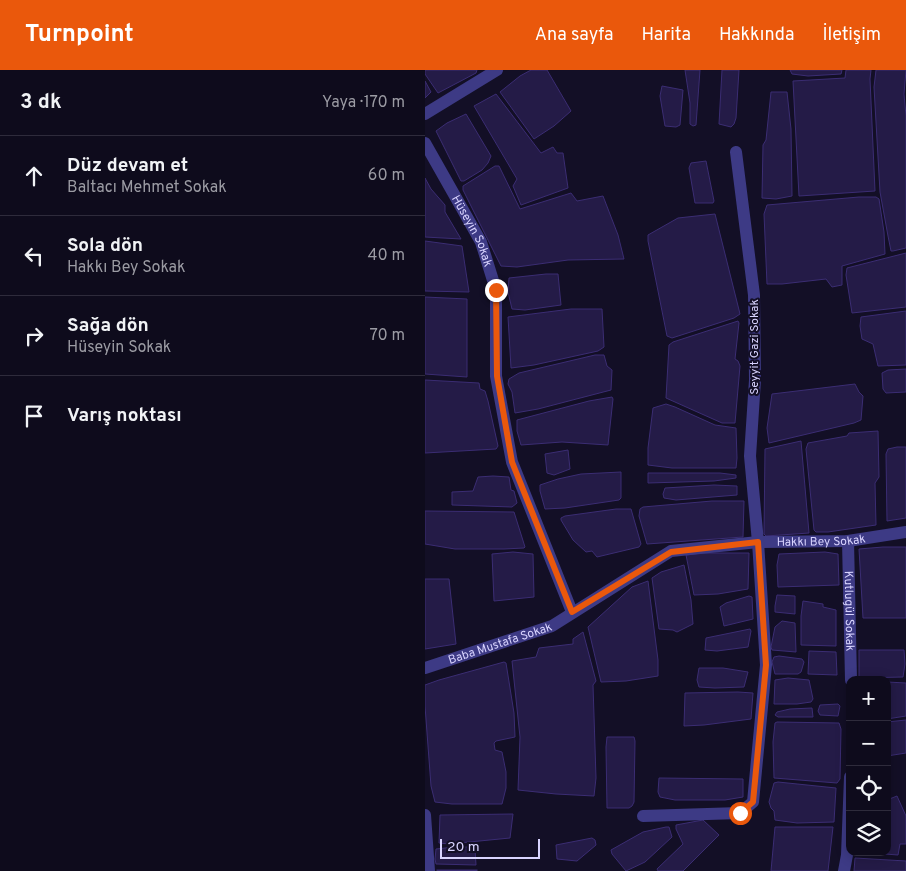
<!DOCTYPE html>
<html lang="tr">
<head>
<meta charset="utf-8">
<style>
  :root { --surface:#0e0b1c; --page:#1c1929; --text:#f1f3f6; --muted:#9b9ba3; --line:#2e2b3b; --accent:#ea580c }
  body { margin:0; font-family:Overpass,sans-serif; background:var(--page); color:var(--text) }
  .controls { position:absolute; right:15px; bottom:15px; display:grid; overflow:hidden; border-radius:10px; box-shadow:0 2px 12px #0003 }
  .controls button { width:45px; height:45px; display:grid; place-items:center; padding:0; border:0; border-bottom:1px solid var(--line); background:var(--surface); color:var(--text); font:25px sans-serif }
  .scale { position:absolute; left:15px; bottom:12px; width:100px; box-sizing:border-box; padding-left:5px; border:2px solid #d9d4ff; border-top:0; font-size:14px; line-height:18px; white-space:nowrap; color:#d9d4ff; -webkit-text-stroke:4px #130f26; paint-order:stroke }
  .stop { position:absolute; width:15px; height:15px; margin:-11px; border:4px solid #ea580c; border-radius:50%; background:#fff }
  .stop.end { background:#ea580c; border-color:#fff; box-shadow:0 1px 5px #0008 }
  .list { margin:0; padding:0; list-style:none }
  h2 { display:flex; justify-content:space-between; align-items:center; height:65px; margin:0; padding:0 20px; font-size:21px }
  h2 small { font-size:16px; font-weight:400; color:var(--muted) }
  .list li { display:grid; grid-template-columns:32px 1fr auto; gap:15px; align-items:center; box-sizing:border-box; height:80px; padding:0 20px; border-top:1px solid var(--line) }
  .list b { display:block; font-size:19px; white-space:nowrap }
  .list p { margin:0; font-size:16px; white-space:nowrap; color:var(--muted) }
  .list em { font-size:16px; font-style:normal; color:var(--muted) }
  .icon { flex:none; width:28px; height:28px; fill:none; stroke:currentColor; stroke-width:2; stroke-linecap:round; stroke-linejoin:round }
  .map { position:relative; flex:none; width:481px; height:801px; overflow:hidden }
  header { display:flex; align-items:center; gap:30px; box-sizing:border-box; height:70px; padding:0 25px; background:var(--accent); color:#fff }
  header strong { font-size:24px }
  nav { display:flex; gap:28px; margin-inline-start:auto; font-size:18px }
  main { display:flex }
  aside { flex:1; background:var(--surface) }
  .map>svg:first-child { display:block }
  .building { fill:#241b47; stroke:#3b2d73 }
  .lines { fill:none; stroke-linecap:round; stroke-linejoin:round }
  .street { stroke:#3d3a85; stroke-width:12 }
  .route { stroke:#ea580c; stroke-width:6 }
  .labels { text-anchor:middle; stroke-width:4; stroke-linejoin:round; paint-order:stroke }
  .street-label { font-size:12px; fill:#d9d4ff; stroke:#130f26 }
</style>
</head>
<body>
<header>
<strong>Turnpoint</strong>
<nav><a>Ana sayfa</a><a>Harita</a><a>Hakkında</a><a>İletişim</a></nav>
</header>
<main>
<aside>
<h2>3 dk<small>Yaya · 170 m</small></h2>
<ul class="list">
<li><svg class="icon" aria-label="ahead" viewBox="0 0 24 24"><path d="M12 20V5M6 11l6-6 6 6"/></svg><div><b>Düz devam et</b><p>Baltacı Mehmet Sokak</p></div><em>60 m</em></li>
<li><svg class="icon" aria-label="left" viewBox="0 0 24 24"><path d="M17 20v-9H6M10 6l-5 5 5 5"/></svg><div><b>Sola dön</b><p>Hakkı Bey Sokak</p></div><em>40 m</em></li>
<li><svg class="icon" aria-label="right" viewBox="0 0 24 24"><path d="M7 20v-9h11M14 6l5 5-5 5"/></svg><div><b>Sağa dön</b><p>Hüseyin Sokak</p></div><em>70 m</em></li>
<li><svg class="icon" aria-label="arrive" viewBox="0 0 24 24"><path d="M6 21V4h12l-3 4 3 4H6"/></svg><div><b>Varış noktası</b></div></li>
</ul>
</aside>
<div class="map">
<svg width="481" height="801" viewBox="0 0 481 801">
  <rect width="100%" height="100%" fill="#130f26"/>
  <g class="building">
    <polygon points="0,0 52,0 51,3 13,23 0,4"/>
    <polygon points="106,0 122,0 146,41 129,56 109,69 75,22 95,6"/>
    <polygon points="260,0 275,0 271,55 268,56 265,54 265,33"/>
    <polygon points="297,0 314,0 311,48 309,54 306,57 294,54"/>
    <polygon points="365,0 417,0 416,4 383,6 367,4"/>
    <polygon points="421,0 446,0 445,9 450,121 374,126 368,11 420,8"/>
    <polygon points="451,0 481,0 479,24 481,46 481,178 468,181 466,181 463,166 455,122 449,17"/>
    <polygon points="0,11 6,22 0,28"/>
    <polygon points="237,16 258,20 255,55 251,57 240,56 235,26"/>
    <polygon points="346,22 362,22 366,59 367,126 351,129 337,128 338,75 341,70"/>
    <polygon points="71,24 116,83 128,77 132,83 138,83 143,118 96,135 88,116 92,109 49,36"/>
    <polygon points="41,44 66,86 63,93 57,100 39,111 36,111 11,61 22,53"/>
    <polygon points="281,91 289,131 288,133 270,133 264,98 266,93"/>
    <polygon points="70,96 74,96 95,139 146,123 152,131 178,126 193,165 199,189 143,190 92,197 76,196 38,120 38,116"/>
    <polygon points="0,108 6,119 20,135 20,142 36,169 0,167"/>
    <polygon points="434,127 451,127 454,129 459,162 460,184 417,196 417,215 407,217 401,209 357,214 342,214 339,144 342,135"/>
    <polygon points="290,144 315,244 309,248 247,268 242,266 223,171 223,165 253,148"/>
    <polygon points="0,171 37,176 44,222 0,221"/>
    <polygon points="481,183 481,237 427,243 421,205 422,198"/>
    <polygon points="121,204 133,204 136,235 100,240 87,239 83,222 84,208"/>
    <polygon points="0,227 42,229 42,307 0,304"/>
    <polygon points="146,239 177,239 179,277 173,281 109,295 86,298 83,247"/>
    <polygon points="481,241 481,295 453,296 448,274 437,269 435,256 436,247"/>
    <polygon points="313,251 314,253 310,289 313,291 315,296 310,353 297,353 241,328 244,275 248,272"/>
    <polygon points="170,285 179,285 182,296 187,300 186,320 113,339 90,343 87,322 83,314 84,309 94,303"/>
    <polygon points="481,299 481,322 461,323 458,319 457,303 463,300"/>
    <polygon points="0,310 54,313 55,319 60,321 63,331 73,376 71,379 0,383"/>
    <polygon points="430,314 434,322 438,326 436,350 429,353 344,373 342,358 347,324"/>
    <polygon points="187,327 188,329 183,375 137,372 96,375 92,361 92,350 164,331"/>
    <polygon points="241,334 250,337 290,355 311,358 312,388 311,398 247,398 223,395 223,378 228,338"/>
    <polygon points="453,361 454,407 450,413 451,455 403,462 391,462 389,460 381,379 383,373 422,366 424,363"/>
    <polygon points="376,371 384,463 341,466 339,464 340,379"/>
    <polygon points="472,377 481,377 481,448 462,451 461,384 463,379"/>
    <polygon points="143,380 145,399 129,405 122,403 120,384"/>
    <polygon points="196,402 196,428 194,430 140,438 120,439 115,421 115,415 133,409 156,404"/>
    <polygon points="223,403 295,403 311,405 311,408 289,411 223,413"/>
    <polygon points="68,406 84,407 86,420 89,421 92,433 87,437 27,435 27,422 48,421 53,407"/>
    <polygon points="289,415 312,416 312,425 251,430 239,428 238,424 240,418"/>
    <polygon points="287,431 319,431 318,467 222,474 214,446 215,439 218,437"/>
    <polygon points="191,439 206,439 216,474 214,477 172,487 167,481 161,482 148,470 136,450 136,448 140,446"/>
    <polygon points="0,441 89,442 100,477 99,478 79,479 30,479 0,474"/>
    <polygon points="458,477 481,477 481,548 438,548 434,479"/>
    <polygon points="88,482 108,484 109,527 69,531 67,484"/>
    <polygon points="400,482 413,484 414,515 353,517 352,495 354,484"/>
    <polygon points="277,483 324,483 323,519 293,524 269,525 261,485"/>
    <polygon points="259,495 266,530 268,554 252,562 248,560 234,559 227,508 236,502"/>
    <polygon points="0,509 24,509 31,574 0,579"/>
    <polygon points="223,511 233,590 233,606 201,611 176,612 163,557 207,517"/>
    <polygon points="352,525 370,526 370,544 350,542 350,536"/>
    <polygon points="324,526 327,527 328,549 299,556 295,537 301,533"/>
    <polygon points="378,531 398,534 398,537 411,540 411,576 376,575 376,546"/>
    <polygon points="357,551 370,553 371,582 347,580 346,577 350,557"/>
    <polygon points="325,559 326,561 323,577 292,581 280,580 281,568"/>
    <polygon points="158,562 171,611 168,615 171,708 169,726 131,724 93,720 95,667 87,591 111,587 114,578 148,574 148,569"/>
    <polygon points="434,580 479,580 480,594 478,607 434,608"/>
    <polygon points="384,581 411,582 412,605 383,604"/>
    <polygon points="354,586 377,589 379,592 376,602 373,604 350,604 347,592 349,587"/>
    <polygon points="79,592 81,593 89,643 90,667 71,671 69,673 70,680 77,682 81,702 81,718 77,734 27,734 10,732 6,716 0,636 0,615 14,610"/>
    <polygon points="274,598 298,598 323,602 319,617 290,618 274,617 272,610"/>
    <polygon points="363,608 384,610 388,629 386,632 372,634 349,634 350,610"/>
    <polygon points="462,612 481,613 481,646 462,649"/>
    <polygon points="313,622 328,623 326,649 279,655 259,656 260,623"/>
    <polygon points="413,634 415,636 413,646 395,645 393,641 395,635"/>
    <polygon points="387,638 388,647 353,647 350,645 352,642 365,639"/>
    <polygon points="481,650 481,683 462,686 462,652"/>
    <polygon points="352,652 414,653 416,659 415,709 412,713 349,708 348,672 350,653"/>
    <polygon points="182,667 209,667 210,671 209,732 207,736 204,738 182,738 181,677"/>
    <polygon points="234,708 318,709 318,727 300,730 250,730 235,727 233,722"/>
    <polygon points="353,712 411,718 409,752 372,753 350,750 349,741 346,738 344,732 349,713"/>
    <polygon points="472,726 481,746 481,774 475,774 473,785 434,782 462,782 462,730"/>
    <polygon points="88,744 85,768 24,774 14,773 15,745"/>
    <polygon points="278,750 294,765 258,801 233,801 232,799 258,774 251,759 251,755"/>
    <polygon points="241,757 244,757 247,767 220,792 201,801 187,784 186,780 218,762"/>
    <polygon points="350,757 408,757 403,801 346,801"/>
    <polygon points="167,768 170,770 171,775 152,791 132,789 131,775"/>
    <polygon points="30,777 48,777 50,779 51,795 11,794 10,789 11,779"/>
    <polygon points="430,788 481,791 481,801 429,801"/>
    <rect x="12" y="800" width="40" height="1"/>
  </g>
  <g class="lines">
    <g class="street">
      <polyline points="0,44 72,0"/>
      <path id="s1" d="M0,73l56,99 15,48v86l16,86 60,150"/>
      <path id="s2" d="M423,471l3,139"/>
      <path id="s3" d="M0,598l127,-42 119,-75 87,-9 90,-1 58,-9"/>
      <polyline points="0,745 4,801"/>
      <polyline points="218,746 315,743 328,732 341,595 333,472 325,386 330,310 329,225 311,82"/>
      <polyline points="419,801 422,785 425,707"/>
    </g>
  </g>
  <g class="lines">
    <polyline class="route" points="71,220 72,306 87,392 147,542 246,482 333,472 341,595 328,732 315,743"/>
  </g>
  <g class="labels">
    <g class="street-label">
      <text dy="4" stroke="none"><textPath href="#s1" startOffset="100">Hüseyin Sokak</textPath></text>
      <text transform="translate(329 277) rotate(-90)" y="4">Seyyit Gazi Sokak</text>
      <text dy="4" stroke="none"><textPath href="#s3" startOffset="425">Hakkı Bey Sokak</textPath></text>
      <text dy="4" stroke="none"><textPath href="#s2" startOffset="70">Kutlugül Sokak</textPath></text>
      <text dy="4" stroke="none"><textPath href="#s3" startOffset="79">Baba Mustafa Sokak</textPath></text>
    </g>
  </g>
</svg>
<div class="controls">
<button>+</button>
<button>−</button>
<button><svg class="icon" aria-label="locate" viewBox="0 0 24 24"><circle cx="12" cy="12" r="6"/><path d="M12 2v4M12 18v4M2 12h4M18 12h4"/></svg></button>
<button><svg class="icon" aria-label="layers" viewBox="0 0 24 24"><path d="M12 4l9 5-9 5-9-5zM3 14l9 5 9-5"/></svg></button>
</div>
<div class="scale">20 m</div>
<div class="stop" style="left:315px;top:743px"></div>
<div class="stop end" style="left:71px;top:220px"></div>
</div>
</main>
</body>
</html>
